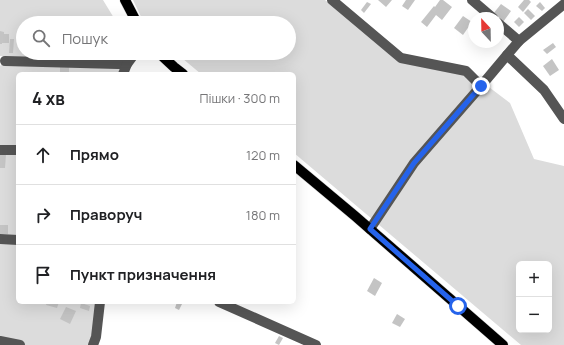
<!DOCTYPE html>
<html lang="uk">
<head>
<meta charset="utf-8">
<style>
  :root { --surface:#fff; --page:#f6f6f6; --text:#202124; --muted:#757577; --line:#e0e0e0 }
  body { margin:0; font-family:Manrope,sans-serif; background:var(--page); color:var(--text) }
  .controls { position:absolute; right:12px; bottom:12px; display:grid; overflow:hidden; border-radius:6px; box-shadow:0 4px 16px #0002 }
  .controls button { width:36px; height:36px; display:grid; place-items:center; padding:0; border:0; border-bottom:1px solid var(--line); background:var(--surface); color:var(--text); font:20px sans-serif }
  .compass { position:absolute; left:468px; top:12px; width:36px; height:36px; border-radius:50%; background:var(--surface); box-shadow:0 4px 16px #0002; rotate:338deg }
  .stop { position:absolute; width:12px; height:12px; margin:-9px; border:3px solid #2563eb; border-radius:50%; background:#fff }
  .stop.end { background:#2563eb; border-color:#fff; box-shadow:0 1px 4px #0008 }
  .list { margin:0; padding:0; list-style:none }
  h2 { display:flex; justify-content:space-between; align-items:center; height:52px; margin:0; padding:0 16px; font-size:17px }
  h2 small { font-size:13px; font-weight:400; color:var(--muted) }
  .list li { display:grid; grid-template-columns:26px 1fr auto; gap:12px; align-items:center; box-sizing:border-box; height:60px; padding:0 16px; border-top:1px solid var(--line) }
  .list b { display:block; font-size:15px; white-space:nowrap }
  .list em { font-size:13px; font-style:normal; color:var(--muted) }
  .icon { flex:none; width:22px; height:22px; fill:none; stroke:currentColor; stroke-width:2; stroke-linecap:round; stroke-linejoin:round }
  .map { position:relative; flex:none; width:564px; height:345px; overflow:hidden }
  .search { position:absolute; background:var(--surface); box-shadow:0 4px 16px #0002; left:16px; top:16px; width:280px; height:44px; display:flex; align-items:center; gap:10px; box-sizing:border-box; padding:0 14px; border-radius:22px; color:var(--muted); font-size:15px }
  .panel { position:absolute; background:var(--surface); box-shadow:0 4px 16px #0002; left:16px; top:72px; width:280px; height:232px; border-radius:6px }
  .map>svg:first-child { display:block }
  .green { fill:#dcdcdc; fill-rule:evenodd }
  .building { fill:#c4c4c4 }
  .lines { fill:none; stroke-linecap:round; stroke-linejoin:round }
  .major-casing { stroke:#dbdbdb; stroke-width:11 }
  .minor { stroke:#555; stroke-width:10 }
  .major { stroke:#000; stroke-width:10 }
  .route { stroke:#2563eb; stroke-width:5 }
</style>
</head>
<body>
<div class="map">
<svg width="564" height="345" viewBox="0 0 564 345">
  <rect width="100%" height="100%" fill="#fff"/>
  <g class="green">
    <polygon points="0,0 103,0 117,23 23,23 23,53 129,53 120,74 18,74 18,302 99,302 91,345 0,345 0,66 8,57 0,56"/>
    <path d="M133,0h192l77,62 71,13 37,28 24,56 30,7v179h-43l-227,-192v-79h-93l-25,-21h113v-30h-145zM519,264h30v66h-30z"/>
  </g>
  <g class="building">
    <polygon points="378,0 392,0 386,7"/>
    <polygon points="406,0 415,0 408,10 402,6"/>
    <polygon points="440,0 443,0 452,7 442,20 436,15 427,27 421,22 434,6 435,7"/>
    <polygon points="524,0 529,0 531,2 523,12 518,7"/>
    <polygon points="367,2 371,4 364,13 361,10"/>
    <polygon points="540,2 545,8 542,11 536,6"/>
    <polygon points="501,4 511,11 503,22 493,14"/>
    <polygon points="528,9 535,16 531,20 524,13"/>
    <polygon points="463,16 472,22 463,35 454,28"/>
    <polygon points="519,17 524,22 519,27 514,22"/>
    <polygon points="0,31 4,32 4,34 9,34 9,43 2,43 2,44 0,44"/>
    <polygon points="10,39 14,39 13,53 9,53"/>
    <polygon points="553,43 556,47 547,54 543,50"/>
    <polygon points="552,59 559,70 550,76 543,66"/>
    <rect x="60" y="67" width="9" height="7"/>
    <polygon points="0,154 6,154 5,168 0,168"/>
    <rect x="0" y="225" width="8" height="9"/>
    <polygon points="374,278 382,283 375,296 367,291"/>
    <polygon points="47,302 59,302 57,308 46,305"/>
    <polygon points="177,302 183,302 179,310 175,308"/>
    <polygon points="81,303 90,306 89,311 80,308"/>
    <polygon points="66,307 76,311 70,324 60,319"/>
    <polygon points="397,314 405,319 400,327 392,323"/>
    <polygon points="279,336 283,338 279,345 275,343"/>
  </g>
  <g class="lines">
    <g class="major-casing">
      <g id="major">
        <polyline points="125,0 137,23"/>
        <polyline points="159,53 174,67 183,74"/>
        <polyline points="294,165 355,216 503,345"/>
      </g>
    </g>
    <g class="minor">
      <polyline points="332,0 401,58 466,71 481,86 507,55 544,90 564,119"/>
      <polyline points="472,0 493,18"/>
      <polyline points="498,23 519,41"/>
      <polyline points="507,55 519,41 564,4"/>
      <polyline points="5,61 118,64 127,64"/>
      <polyline points="123,74 127,64 135,53"/>
      <polyline points="0,150 18,150"/>
      <polyline points="370,229 414,163 481,86"/>
      <polyline points="0,239 18,240"/>
      <polyline points="219,302 316,345"/>
      <polyline points="0,341 20,345"/>
      <polyline points="93,345 96,337 100,302"/>
    </g>
    <use href="#major" class="major"/>
  </g>
  <g class="lines">
    <polyline class="route" points="458,306 370,229 414,163 481,86"/>
  </g>
</svg>
<div class="controls">
<button>+</button>
<button>−</button>
</div>
<svg class="compass" viewBox="-18 -18 36 36"><path d="M0-13l5 13h-10z" fill="#e53935"/><path d="M0 13l5-13h-10z" fill="#757577"/></svg>
<div class="stop" style="left:458px;top:306px"></div>
<div class="stop end" style="left:481px;top:86px"></div>
<div class="search"><svg class="icon" aria-label="search" viewBox="0 0 24 24"><circle cx="10" cy="10" r="6"/><path d="M15 15l6 6"/></svg>Пошук</div>
<section class="panel">
<h2>4 хв<small>Пішки · 300 m</small></h2>
<ul class="list">
<li><svg class="icon" aria-label="ahead" viewBox="0 0 24 24"><path d="M12 20V5M6 11l6-6 6 6"/></svg><div><b>Прямо</b></div><em>120 m</em></li>
<li><svg class="icon" aria-label="right" viewBox="0 0 24 24"><path d="M7 20v-9h11M14 6l5 5-5 5"/></svg><div><b>Праворуч</b></div><em>180 m</em></li>
<li><svg class="icon" aria-label="arrive" viewBox="0 0 24 24"><path d="M6 21V4h12l-3 4 3 4H6"/></svg><div><b>Пункт призначення</b></div></li>
</ul>
</section>
</div>
</body>
</html>
